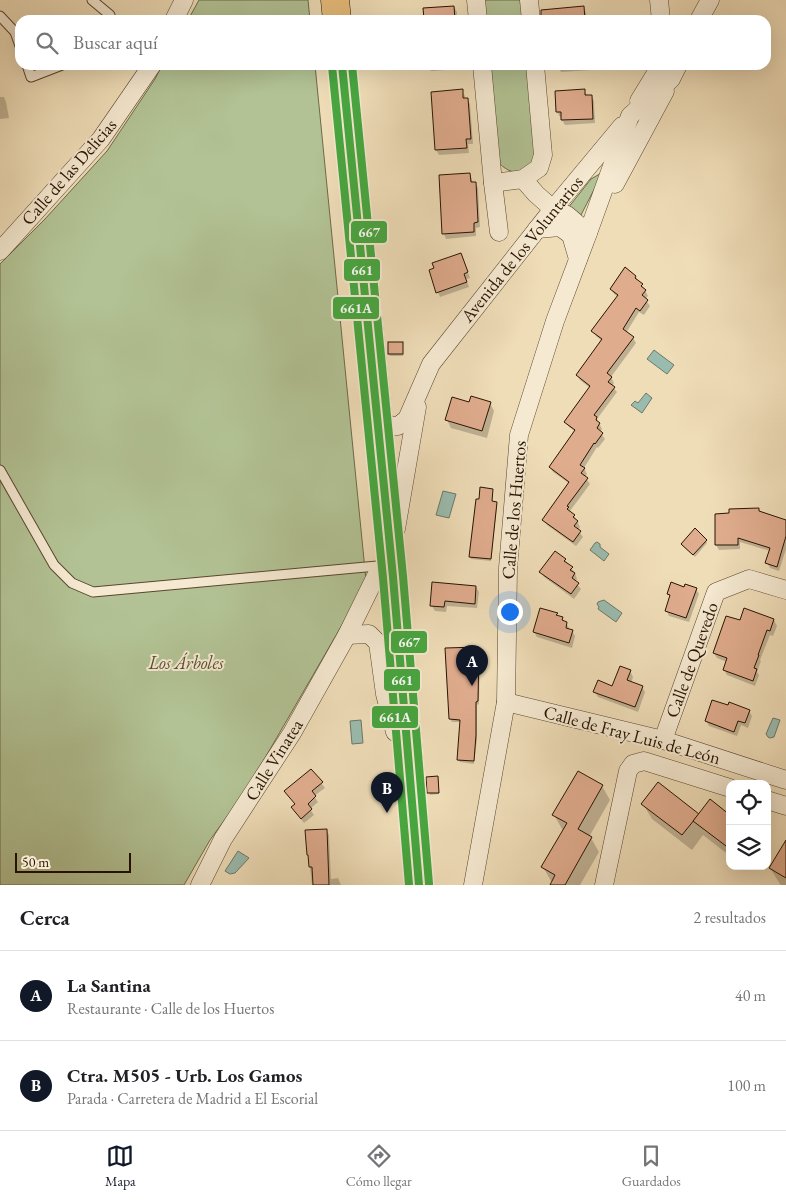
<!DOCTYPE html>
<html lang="es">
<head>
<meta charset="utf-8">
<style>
  :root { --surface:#fff; --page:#f2f2f2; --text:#202124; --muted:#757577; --line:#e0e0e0; --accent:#111827 }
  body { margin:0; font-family:"EB Garamond",serif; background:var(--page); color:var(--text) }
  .controls { position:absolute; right:15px; bottom:15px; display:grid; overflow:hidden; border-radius:10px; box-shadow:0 5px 20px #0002 }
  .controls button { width:45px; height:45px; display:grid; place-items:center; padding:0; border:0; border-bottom:1px solid var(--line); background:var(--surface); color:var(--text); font:25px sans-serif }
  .scale { position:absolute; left:15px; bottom:12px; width:116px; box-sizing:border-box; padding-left:5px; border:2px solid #271300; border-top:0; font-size:14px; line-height:18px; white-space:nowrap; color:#271300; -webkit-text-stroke:4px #f5e9d1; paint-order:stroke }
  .you { position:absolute; left:509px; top:611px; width:18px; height:18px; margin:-12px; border:4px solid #fff; border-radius:50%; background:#1a73e8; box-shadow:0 0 0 8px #1a73e833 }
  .badge { display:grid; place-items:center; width:32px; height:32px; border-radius:50%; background:var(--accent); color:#fff; font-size:16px; font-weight:700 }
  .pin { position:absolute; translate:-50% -41px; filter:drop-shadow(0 1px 2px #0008) }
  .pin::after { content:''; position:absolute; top:26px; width:18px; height:15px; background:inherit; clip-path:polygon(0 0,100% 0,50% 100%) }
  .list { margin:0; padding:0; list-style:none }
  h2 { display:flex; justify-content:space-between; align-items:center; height:65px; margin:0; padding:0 20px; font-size:21px }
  h2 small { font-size:16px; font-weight:400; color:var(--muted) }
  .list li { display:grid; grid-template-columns:32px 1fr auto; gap:15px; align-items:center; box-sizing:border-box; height:90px; padding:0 20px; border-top:1px solid var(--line) }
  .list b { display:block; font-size:19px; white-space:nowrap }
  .list p { margin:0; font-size:16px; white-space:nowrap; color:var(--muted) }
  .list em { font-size:16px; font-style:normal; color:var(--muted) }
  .icon { flex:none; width:28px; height:28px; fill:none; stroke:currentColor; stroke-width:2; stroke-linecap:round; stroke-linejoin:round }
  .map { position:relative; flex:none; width:786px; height:885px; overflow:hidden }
  .search { position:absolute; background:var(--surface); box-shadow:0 5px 20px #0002; left:15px; right:15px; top:15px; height:55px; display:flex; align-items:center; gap:12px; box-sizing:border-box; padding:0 18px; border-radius:15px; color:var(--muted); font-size:19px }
  .sheet { height:245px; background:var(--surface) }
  nav { display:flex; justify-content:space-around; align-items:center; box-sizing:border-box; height:70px; border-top:1px solid var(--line); background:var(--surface); font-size:14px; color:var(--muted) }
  nav a { display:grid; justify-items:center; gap:2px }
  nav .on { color:var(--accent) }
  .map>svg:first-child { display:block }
  .green { fill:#b2c294; stroke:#6c6a4a }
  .water { fill:#9abcaf; stroke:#6c7869 }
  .shadow { fill:#0003 }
  .building { fill:#e0ac8e; stroke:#271300 }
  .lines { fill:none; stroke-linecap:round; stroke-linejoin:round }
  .service-casing { stroke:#59462e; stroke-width:11 }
  .minor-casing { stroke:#59462e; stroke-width:19 }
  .trunk-casing { stroke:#271300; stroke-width:29 }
  .service { stroke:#f5e9d1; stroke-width:9 }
  .minor { stroke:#f5e9d1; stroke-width:18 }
  .trunk { stroke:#e8be7c; stroke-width:28 }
  .bus-1-casing { stroke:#f5e9d1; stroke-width:11 }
  .bus-2-casing { stroke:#f5e9d1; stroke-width:11 }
  .bus-3-casing { stroke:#f5e9d1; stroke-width:11 }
  .bus-1 { stroke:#46a740; stroke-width:8 }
  .bus-2 { stroke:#46a740; stroke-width:8 }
  .bus-3 { stroke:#46a740; stroke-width:8 }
  .labels { text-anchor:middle; stroke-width:4; stroke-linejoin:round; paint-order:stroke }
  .street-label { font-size:18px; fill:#271300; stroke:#f5e9d1 }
  .park-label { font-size:18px; font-style:italic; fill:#585034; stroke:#f5e9d1 }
  .line-badge { stroke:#f5e9d1; stroke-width:2 }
  .badge-label { font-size:14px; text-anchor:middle; font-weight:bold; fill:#fff }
</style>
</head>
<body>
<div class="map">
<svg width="786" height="885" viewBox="0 0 786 885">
  <rect width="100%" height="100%" fill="#efddb8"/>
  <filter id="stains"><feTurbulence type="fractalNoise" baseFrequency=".004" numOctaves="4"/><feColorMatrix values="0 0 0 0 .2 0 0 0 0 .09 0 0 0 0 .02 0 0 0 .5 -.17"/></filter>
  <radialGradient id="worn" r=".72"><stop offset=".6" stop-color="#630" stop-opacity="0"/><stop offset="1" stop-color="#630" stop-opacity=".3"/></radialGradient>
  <g class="green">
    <polygon points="199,0 308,0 310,20 188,20"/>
    <polygon points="483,0 523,0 524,20 484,20"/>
    <polygon points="162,65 315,65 366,580 342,625 247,789 210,840 184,885 0,885 0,264 45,219 107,151 155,79"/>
    <path d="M488,65h40l7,96c-3,3 -6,7 -9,9 -9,5 -19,1 -26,-6z"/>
    <polygon points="603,172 581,215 568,208 591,179"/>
  </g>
  <g class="water">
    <polygon points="654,350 674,365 667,374 647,359"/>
    <polygon points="646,393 652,398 642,413 631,405 635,401 638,403"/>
    <polygon points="443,491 456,494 449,518 436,515"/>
    <polygon points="597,542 600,544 600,547 609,554 604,561 590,550 595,543"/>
    <polygon points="604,600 622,613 616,622 598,609 599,607 597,604 598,602"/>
    <polygon points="773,718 780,720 774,737 770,738 768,737 766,734"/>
    <polygon points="361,720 363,743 352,744 350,721"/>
    <polygon points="238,851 249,858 235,873 230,874 225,871"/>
  </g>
  <g class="shadow">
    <polygon points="454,7 457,12 457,15 459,15 462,20 425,20"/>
    <polygon points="583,8 586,13 587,20 550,20"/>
    <polygon points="428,65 461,65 461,69 431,71"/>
    <polygon points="558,65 590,65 591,70 561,72"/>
    <polygon points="462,91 465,96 465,99 467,99 470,104 473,144 468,144 469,153 439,155 436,150"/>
    <polygon points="584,91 588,96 591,96 594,101 595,123 565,125 562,120 562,117 560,117 557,112"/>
    <polygon points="0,97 4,97 6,102 9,118 0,119"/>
    <polygon points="470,174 473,183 475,183 478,188 480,227 476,228 476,236 446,239 444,234"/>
    <polygon points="461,254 470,278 466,279 469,287 440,297 438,292"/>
    <polygon points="635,276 645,290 648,296 645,299 650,306 644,315 639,312 626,333 633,338 636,343 611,377 614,383 612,386 617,392 597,419 602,429 600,432 605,439 598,448 597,447 584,468 587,474 585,477 590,484 570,511 574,516 577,521 580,527 578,530 583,537 576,546 547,525 544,520 570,484 553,472 550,467 576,432 569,427 566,422 590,388 580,380 577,375 602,341 596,336 593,331 618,297 614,294 611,289"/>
    <polygon points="402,343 403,345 403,356 390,356 389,354"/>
    <polygon points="470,403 490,403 494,411 487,438 451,428 447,420"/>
    <polygon points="492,490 493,492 492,502 496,503 497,505 491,561 471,559 470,557 480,501"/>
    <polygon points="759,510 760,513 786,521 786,549 779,571 770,568 767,563 770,551 740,542 740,549 719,550 716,545"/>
    <polygon points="706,541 707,543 695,557 682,545"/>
    <polygon points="565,560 575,573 577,579 575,582 581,589 574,599 544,577 541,572"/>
    <polygon points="476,587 479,592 477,608 447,606 446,612 435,611 432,606"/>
    <polygon points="685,588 696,589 699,594 689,622 669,616 666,610 671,597 669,594"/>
    <polygon points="745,610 774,620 777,626 773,636 770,635 760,660 761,661 757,672 759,675 755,686 727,675 724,670 727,662 717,658 714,653 741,621"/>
    <polygon points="557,614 559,617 562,618 564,622 566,623 569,628 569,630 572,631 575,636 572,648 537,637 534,632"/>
    <polygon points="478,648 480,651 479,704 477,705 477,739 474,764 460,762 458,760 461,722 452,722 450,719"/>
    <polygon points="630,671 633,677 631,683 642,687 645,692 638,712 598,697 595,692 613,687"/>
    <polygon points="749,711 752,716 748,728 741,725 737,736 709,726 706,721"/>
    <polygon points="311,770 325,788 314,796 318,802 310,809 314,815 304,823 296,813 293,808 296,805 289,796"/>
    <polygon points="437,777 438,780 439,794 430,795 429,793"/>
    <polygon points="602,786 610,800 589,837 591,838 599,852 580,885 551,885 553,883 551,881 543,867 564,830 562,829 554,815"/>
    <polygon points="643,804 698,814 730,816 730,856 703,835 692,850 652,819"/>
    <polygon points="326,830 329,835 331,879 338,878 341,885 312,885 306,832"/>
    <polygon points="786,843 786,885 781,885 780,884 770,868"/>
  </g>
  <g class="building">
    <polygon points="454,6 455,20 424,20 423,8"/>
    <polygon points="584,6 585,20 541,20 541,10"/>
    <polygon points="463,89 463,98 468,98 471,139 466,139 467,148 435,150 431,92"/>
    <polygon points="585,89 585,95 592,95 593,119 561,120 561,112 556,112 555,91"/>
    <polygon points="470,173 471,182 476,182 478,222 474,223 474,232 442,234 439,175"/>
    <polygon points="461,253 468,272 464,274 467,282 436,293 429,270 434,268 432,263"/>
    <polygon points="625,267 636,276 635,278 643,284 641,286 646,290 642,295 648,300 640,311 636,308 623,329 634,337 607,373 612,377 608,382 615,387 594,415 597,417 596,420 600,423 597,428 603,433 595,444 594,443 580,465 585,468 581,473 588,478 567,506 569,507 567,509 575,515 573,517 578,521 574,526 581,531 573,542 542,520 569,482 549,467 575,430 564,422 590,386 576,375 602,339 591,331 618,295 610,289"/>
    <rect x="388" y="342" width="15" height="12"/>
    <polygon points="471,396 491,402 482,431 445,420 452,397 469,402"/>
    <polygon points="480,487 493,489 492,501 497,502 491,559 469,557 476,499 479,499"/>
    <polygon points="759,508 759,511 786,520 786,536 777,567 765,563 770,548 738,538 738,545 715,545 715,514 729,513 729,509"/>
    <polygon points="695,528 707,540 693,555 681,544"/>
    <polygon points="555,551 566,559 564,561 573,567 570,570 575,573 572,578 579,583 571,594 539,572"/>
    <polygon points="432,582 476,586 475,604 445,601 444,607 430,606"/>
    <polygon points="671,582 684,587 685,584 697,588 686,618 665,611 670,595 667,594"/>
    <polygon points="540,608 558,613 556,615 563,617 562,620 567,622 566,628 573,630 569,643 533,632"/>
    <polygon points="744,608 774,619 770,631 767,630 758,655 759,655 754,668 757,669 753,681 723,670 727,658 713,653 726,616 740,620"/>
    <polygon points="479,647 478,701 476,702 476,735 474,761 457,760 460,720 449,719 445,648"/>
    <polygon points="620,666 631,670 627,680 643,686 635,707 593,692 598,680 612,686"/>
    <polygon points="712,700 728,705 729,702 750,710 745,723 738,721 734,732 705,721"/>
    <polygon points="311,769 323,782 312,791 316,796 308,804 312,809 301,819 291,807 295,804 284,791"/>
    <polygon points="578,771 603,785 578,829 592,837 565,885 550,885 555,875 541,867 567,823 552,815"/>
    <polygon points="438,776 439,793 427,793 426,777"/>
    <polygon points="658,782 699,814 682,835 641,804"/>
    <polygon points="710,799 730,815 730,849 693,821"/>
    <polygon points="327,829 329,885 313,885 312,867 309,867 308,855 307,855 305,830"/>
    <polygon points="786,840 786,878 769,868"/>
  </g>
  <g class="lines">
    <g class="service-casing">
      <g id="service">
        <polyline points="92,0 110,15 111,20"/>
        <polyline points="0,16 15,32 20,46"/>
        <polyline points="27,65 31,77 62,65"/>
        <polyline points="0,470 54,565 72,583 93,592 377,566"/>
      </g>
    </g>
    <g class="minor-casing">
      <g id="minor">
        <polyline points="476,0 478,20"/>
        <polyline points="529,0 531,20"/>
        <polyline points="659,0 661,20"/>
        <polyline points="174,20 184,0"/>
        <polyline points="699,20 710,0"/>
        <polyline points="482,65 493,183 523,179 539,168 543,155 535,65"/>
        <polyline points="639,101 661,65"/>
        <polyline points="523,179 536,194 553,209 567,215 588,233"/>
        <polyline points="493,183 499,232"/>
        <polyline points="615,184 665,91"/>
        <polyline points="537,229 560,227 571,235 578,259"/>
        <polyline points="0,251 101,139 152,65"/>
        <polyline points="377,413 387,424 392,426 398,426 407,419 431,364 553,209 622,126"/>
        <polyline points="396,529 417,407"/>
        <polyline points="347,635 369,634 378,643 385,694 395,732"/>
        <polyline points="506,702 663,740 786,780"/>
        <polyline points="663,740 716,592 749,579 786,590"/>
        <polyline points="767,800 786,806"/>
        <polyline points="200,885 223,839 292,733 347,635 378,572"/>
        <polyline points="473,885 506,702 508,568 519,435 555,321 588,233 630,116 671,79 678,65"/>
        <polyline points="604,885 628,771 633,764 644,761 730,788"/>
      </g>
    </g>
    <g class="trunk-casing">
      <g id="trunk">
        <polyline points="335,0 337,20"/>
        <path d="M342,65c28,273 56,546 77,820"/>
      </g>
    </g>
    <use href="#service" class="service"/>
    <use href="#minor" class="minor"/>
    <use href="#trunk" class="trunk"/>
    <g class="bus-1-casing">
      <polyline id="bus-1" points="342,65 393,577 419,885"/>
    </g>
    <g class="bus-2-casing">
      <polyline id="bus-2" points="332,66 383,578 409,885"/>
    </g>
    <g class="bus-3-casing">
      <polyline id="bus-3" points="352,65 403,576 429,884"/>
    </g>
    <use href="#bus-1" class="bus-1"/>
    <use href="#bus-2" class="bus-2"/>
    <use href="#bus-3" class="bus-3"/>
  </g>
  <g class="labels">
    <g class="street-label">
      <text transform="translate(69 172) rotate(-49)" y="6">Calle de las Delicias</text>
      <text transform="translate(522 249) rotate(-51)" y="6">Avenida de los Voluntarios</text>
      <text transform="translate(514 510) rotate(-85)" y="6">Calle de los Huertos</text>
      <text transform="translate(692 660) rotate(-70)" y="6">Calle de Quevedo</text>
      <text transform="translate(632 735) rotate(15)" y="6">Calle de Fray Luis de León</text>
      <text transform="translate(274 760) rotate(-58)" y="6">Calle Vinatea</text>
    </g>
    <g class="park-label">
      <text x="186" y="669">Los Árboles</text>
    </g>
  </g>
  <g class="line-badge">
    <rect x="350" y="220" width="38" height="24" rx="5" fill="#46a740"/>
    <rect x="343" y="258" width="38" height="24" rx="5" fill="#46a740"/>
    <rect x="332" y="296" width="48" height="24" rx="5" fill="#46a740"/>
    <rect x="390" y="630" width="38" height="24" rx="5" fill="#46a740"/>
    <rect x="383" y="668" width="38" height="24" rx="5" fill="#46a740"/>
    <rect x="371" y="705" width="48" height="24" rx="5" fill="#46a740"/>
  </g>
  <g class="badge-label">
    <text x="369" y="237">667</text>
    <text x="362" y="275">661</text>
    <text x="356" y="313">661A</text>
    <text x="409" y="647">667</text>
    <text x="402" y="685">661</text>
    <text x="395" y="722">661A</text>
  </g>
  <rect width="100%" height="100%" filter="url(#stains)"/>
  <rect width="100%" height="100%" fill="url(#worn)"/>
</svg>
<div class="controls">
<button><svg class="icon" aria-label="locate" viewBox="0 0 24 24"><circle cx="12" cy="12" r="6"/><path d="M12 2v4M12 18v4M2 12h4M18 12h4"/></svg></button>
<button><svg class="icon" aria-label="layers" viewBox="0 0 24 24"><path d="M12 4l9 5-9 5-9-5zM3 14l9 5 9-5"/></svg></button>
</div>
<div class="scale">50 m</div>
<div class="you"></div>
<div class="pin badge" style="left:472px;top:686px">A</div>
<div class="pin badge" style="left:387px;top:813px">B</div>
<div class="search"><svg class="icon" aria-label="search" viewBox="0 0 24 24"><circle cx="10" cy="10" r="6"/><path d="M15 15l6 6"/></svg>Buscar aquí</div>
</div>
<section class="sheet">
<h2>Cerca<small>2 resultados</small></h2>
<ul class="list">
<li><span class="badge">A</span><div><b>La Santina</b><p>Restaurante · Calle de los Huertos</p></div><em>40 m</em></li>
<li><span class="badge">B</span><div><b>Ctra. M505 - Urb. Los Gamos</b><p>Parada · Carretera de Madrid a El Escorial</p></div><em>100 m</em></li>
</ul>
</section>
<nav>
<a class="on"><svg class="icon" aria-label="map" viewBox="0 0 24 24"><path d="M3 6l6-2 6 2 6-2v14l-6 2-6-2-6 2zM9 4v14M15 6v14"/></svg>Mapa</a>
<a><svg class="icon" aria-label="directions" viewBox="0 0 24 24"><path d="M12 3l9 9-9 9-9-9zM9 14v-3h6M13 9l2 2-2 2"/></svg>Cómo llegar</a>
<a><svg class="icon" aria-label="saved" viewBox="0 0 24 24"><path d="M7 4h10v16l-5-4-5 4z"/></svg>Guardados</a>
</nav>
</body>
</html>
